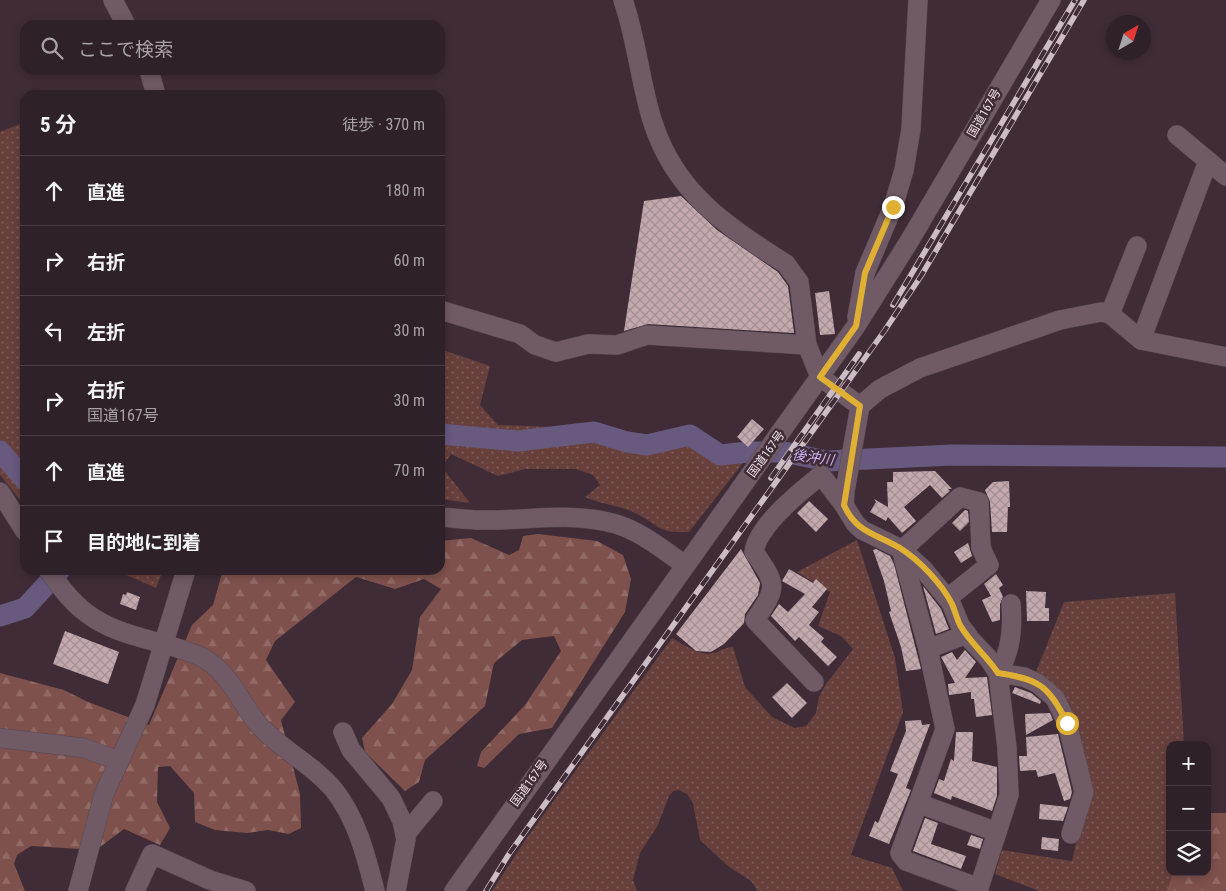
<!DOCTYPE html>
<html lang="ja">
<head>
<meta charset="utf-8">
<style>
  :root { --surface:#2f2129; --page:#3b2e35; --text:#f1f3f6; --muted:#a7a3a8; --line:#4a3e46 }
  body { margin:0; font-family:"Roboto Condensed","Noto Sans JP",sans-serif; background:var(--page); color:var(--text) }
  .controls { position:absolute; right:15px; bottom:15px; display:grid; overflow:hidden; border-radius:10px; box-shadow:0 2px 8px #0003 }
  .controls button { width:45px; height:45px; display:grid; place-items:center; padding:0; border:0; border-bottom:1px solid var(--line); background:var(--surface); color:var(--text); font:25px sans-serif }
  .compass { position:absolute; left:1106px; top:15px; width:45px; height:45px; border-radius:50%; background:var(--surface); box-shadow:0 2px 8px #0003; rotate:39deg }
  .stop { position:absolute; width:15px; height:15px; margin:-11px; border:4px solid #dfb033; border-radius:50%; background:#fff }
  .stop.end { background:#dfb033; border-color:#fff; box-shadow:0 1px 5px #0008 }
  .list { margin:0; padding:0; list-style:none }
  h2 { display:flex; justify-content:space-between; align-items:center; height:65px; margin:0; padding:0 20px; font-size:21px }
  h2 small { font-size:16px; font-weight:400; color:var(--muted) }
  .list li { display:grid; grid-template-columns:32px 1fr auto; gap:15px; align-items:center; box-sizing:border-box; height:70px; padding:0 20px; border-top:1px solid var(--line) }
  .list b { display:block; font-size:19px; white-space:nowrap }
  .list p { margin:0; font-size:16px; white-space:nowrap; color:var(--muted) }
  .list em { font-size:16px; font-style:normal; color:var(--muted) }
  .icon { flex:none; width:28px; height:28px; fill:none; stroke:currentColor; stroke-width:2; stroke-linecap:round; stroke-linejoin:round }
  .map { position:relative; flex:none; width:1226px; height:891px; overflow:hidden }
  .search { position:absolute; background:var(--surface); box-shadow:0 2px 8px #0003; left:20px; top:20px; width:425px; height:55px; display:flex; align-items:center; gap:12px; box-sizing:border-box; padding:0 18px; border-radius:15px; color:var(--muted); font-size:19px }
  .panel { position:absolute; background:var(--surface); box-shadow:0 2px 8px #0003; left:20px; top:90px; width:425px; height:485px; border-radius:15px }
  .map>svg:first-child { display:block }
  .grass { fill:url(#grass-dots) }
  .forest { fill:url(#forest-firs) }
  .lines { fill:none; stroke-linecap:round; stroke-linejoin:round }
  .river { stroke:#68597f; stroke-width:21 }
  .building { fill:url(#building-cross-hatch) }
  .minor-casing { stroke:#594953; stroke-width:20 }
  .minor { stroke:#6f5a65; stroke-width:19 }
  .rail-casing { stroke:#ccbdc5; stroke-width:5.5 }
  .rail { stroke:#3f2c37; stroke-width:4; stroke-dasharray:11; stroke-linecap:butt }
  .route { stroke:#dfb033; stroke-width:6 }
  .labels { text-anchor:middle; stroke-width:5; stroke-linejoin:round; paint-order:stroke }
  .street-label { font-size:12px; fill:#eee1e8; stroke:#3f2c37 }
  .water-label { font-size:14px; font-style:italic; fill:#cbb1f2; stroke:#3f2c37 }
</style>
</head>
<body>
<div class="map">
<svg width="1226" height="891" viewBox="0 0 1226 891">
  <defs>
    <pattern id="grass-dots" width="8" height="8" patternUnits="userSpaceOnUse" patternTransform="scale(1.25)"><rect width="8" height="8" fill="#67403c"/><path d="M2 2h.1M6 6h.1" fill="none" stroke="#7d5b58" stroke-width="1.8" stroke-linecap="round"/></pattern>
    <pattern id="forest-firs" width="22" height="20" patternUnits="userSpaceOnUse" patternTransform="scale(1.25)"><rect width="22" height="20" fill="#7f514c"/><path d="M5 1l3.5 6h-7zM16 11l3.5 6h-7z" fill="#916a66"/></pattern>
    <pattern id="building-cross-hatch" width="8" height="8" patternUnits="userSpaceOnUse" patternTransform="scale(1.25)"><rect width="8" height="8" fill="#c3a8ad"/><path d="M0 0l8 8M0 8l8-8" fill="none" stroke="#a48f93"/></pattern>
  </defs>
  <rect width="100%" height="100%" fill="#3f2c37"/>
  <g class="grass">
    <polygon points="25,122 25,506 0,475 0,132"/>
    <path d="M440,349l50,17 -10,39 18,20 55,2 26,-4 66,17 18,-1 23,3 32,21 22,-7 6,3 -57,73c-33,1 -26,-5 -52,-18 -16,-9 -35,-9 -52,-17l15,-12 -7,-10 -17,-6h-51l-27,7 -47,-22 -9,13 28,36 -30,-4z"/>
    <path d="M857,540l38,118 8,54 -52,143 41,13 11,23h-145l-7,-10 -23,-15 -28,-26 -7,-37 -6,-9 -8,-4 -6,1 -4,5 -11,29 -18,28 -7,27 4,11h-145l34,-52 146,-201c11,6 28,19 41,15 8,-2 12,-6 20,-6l12,40 27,30 23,11 11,-2 10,-13 3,-16 7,-13 27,-35 -12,-13 -23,-10 12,-34 -33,-20z"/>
    <polygon points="115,570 163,570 156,588"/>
    <polygon points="1175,593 1184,745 1170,745 1170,872 1173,872 1167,891 1039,891 995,874 1002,850 1072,861 1084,807 1077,750 1034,677 1064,602"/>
  </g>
  <g class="forest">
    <polygon points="538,534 597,541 623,555 631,579 625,612 552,728 519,734 484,768 477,766 481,752 525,705 561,651 554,636 522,640 494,663 485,706 425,760 419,782 405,791 365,752 362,738 392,704 412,670 420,617 441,589 424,579 395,589 356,577 275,641 266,660 295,702 281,720 300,794 301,828 289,834 268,830 247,833 215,830 195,822 194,793 170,766 158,767 157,802 170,828 160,845 124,829 96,850 31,846 17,855 14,864 25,891 0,891 0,673 64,690 88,702 149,725 192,625 213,605 223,570 440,570 440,541 471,538 509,555 519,550 523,536"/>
    <polygon points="1207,813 1226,813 1226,891 1167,891 1173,872 1207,872"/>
  </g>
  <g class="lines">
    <g class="river">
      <polyline points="440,434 518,441 594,432 627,442 647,445 690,435 720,455 748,452 784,452 827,461 952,455 1226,457"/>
      <polyline points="0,451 25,480"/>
      <polyline points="0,616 25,608 60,570"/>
    </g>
  </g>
  <g class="building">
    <polygon points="681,196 717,230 778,272 788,286 794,333 648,324 624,331 644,201"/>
    <polygon points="829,291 835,334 820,335 815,293"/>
    <polygon points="752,419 764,429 748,447 737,437"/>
    <polygon points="935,471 952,489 948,489 950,491 942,498 930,485 904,507 916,521 902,533 888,517 886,521 870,512 876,502 874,499 888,507 887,482 893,482 893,472"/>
    <polygon points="1009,481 1010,507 1008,507 1007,532 992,532 990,502 985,490 993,482"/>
    <polygon points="809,501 828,519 816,532 797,513"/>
    <polygon points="965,510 968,511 969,522 960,531 952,523"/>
    <polygon points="968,543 972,556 961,563 954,552"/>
    <polygon points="741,549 760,583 758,595 745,614 744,623 724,644 711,652 696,651 676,634"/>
    <polygon points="876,549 890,556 894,564 921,669 906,671 901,647 889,612 891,611 884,581 873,550"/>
    <polygon points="789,569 813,583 816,579 827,589 812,607 819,612 809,625 824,638 821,642 837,657 828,666 799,637 795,641 771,616 779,604 788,612 805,594 782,581"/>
    <polygon points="996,574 1003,585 999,588 1003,597 1000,604 1000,620 992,622 982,600 991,596 984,584"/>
    <polygon points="923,586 941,609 949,629 936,634"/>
    <polygon points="1026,591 1046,592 1045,608 1049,608 1049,621 1027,621"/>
    <polygon points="127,592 140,597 136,610 120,604 123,594 126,595"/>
    <polygon points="65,631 119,652 108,684 53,664"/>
    <polygon points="965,650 976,662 965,678 987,677 992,715 976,717 974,699 971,699 971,692 949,695 948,684 955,683 941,657 952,652 957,660"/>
    <polygon points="787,683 807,703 792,718 772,697"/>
    <polygon points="1015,687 1031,693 1041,701 1040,704 1012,693"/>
    <polygon points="1050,713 1053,720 1026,735 1025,714"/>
    <polygon points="921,720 922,725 930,724 906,788 911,790 889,844 869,836 875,821 878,823 898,774 890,771 906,731 905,721"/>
    <polygon points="956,732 973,732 972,761 997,767 997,796 992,811 952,796 951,800 934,793 939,779 944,781 951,759 954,761"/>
    <polygon points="1058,734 1072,792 1070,799 1064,801 1055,773 1038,777 1036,770 1020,771 1019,756 1027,756 1026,737"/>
    <polygon points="1040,804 1068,807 1063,821 1039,819"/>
    <polygon points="925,818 938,823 931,844 966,856 961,869 913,851"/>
    <polygon points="971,835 983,839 980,849 967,845"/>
    <polygon points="1042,837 1059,839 1058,851 1041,849"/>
  </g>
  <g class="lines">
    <g class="minor-casing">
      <g id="minor">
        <polyline points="113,0 126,25"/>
        <path d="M623,0c14,40 17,83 30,123 23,71 74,103 133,141l13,18 8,63 13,32 40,29"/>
        <polyline points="149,70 156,95"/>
        <polyline points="1177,135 1226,176"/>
        <polyline points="440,310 520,334 535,345 556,352 588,344 617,345 647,335 807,345"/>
        <polyline points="1110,314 1137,246"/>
        <polyline points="857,317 865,273 893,207 904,170 911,129 918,0"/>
        <polyline points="1141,340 1208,161"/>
        <polyline points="0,492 25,531"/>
        <path d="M440,517c14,1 28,3 42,3 46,1 89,-9 134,4 26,8 47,26 69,41"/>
        <polyline points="901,549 928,649 945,729 900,853 906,861 979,888"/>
        <polyline points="902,550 960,497 979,502 981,548 989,565 948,598"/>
        <path d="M48,570c13,18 27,37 47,49 32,20 72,22 106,38 26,12 39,44 56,66 22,26 56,41 77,67 23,29 32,66 41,101"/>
        <path d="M1011,604c2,25 0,47 -13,69l26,4 13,6 18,15 12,25 17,69 -13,42"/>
        <polyline points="928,649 967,634"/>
        <path d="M814,682l-59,-62c23,-34 22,-35 -1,-68 4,-27 46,-60 67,-77l23,30"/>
        <polyline points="343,732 351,750 391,798 402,821 406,839 396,891"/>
        <polyline points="0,738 84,748 119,761"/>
        <polyline points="920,804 997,832"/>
        <polyline points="405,835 433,801"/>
        <polyline points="78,891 104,794 145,705 186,570"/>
        <polyline points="135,891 152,854 210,880 246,891"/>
        <polyline points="454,891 856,326 910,240 1051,0"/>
        <polyline points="978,891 1009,795 1007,748 998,673 989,659 971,640 960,625 951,603 924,570 901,549 862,530 855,523 844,505 845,491 860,406 880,389 920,368 1060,320 1101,312 1110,314 1141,340 1226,357"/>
      </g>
    </g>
    <use href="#minor" class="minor"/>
    <g class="rail-casing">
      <g id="rail">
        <polyline points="893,305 1075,0"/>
        <polyline points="771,478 859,354"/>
        <polyline points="486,891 509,854 885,330 921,276 1084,0"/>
      </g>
    </g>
    <use href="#rail" class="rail"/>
  </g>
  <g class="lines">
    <path class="route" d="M893,207l-28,66 -9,53 -36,51 40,29 -16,99c12,28 33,29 56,43 19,12 42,36 52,56 3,7 5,15 8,21 10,18 27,31 38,48 41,6 51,13 69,50"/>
  </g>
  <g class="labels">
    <g class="street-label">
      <text transform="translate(984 113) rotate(-60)" y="4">国道167号</text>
      <text transform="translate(766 454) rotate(-54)" y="4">国道167号</text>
      <text transform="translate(529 783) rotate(-54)" y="4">国道167号</text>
    </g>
    <g class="water-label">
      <text transform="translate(813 457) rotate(8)" y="5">後沖川</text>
    </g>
  </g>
</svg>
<div class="controls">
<button>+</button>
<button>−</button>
<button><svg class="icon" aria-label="layers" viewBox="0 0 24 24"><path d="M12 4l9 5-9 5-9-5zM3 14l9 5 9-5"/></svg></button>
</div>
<svg class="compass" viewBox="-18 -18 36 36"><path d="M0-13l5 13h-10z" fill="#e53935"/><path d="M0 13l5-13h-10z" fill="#a7a3a8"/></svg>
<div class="stop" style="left:1067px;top:723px"></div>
<div class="stop end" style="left:893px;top:207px"></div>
<div class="search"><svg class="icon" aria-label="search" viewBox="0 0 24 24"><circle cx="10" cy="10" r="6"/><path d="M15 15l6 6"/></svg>ここで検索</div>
<section class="panel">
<h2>5 分<small>徒歩 · 370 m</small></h2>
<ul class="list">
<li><svg class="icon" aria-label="ahead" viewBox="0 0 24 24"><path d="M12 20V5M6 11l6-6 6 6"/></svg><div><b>直進</b></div><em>180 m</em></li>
<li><svg class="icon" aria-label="right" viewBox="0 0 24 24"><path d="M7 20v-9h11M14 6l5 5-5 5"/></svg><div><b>右折</b></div><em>60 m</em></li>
<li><svg class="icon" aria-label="left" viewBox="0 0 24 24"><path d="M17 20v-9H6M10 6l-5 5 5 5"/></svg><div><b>左折</b></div><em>30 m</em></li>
<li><svg class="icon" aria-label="right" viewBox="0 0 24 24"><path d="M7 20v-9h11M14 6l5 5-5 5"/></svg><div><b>右折</b><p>国道167号</p></div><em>30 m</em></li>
<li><svg class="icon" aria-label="ahead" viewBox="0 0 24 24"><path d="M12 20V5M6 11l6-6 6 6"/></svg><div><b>直進</b></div><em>70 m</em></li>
<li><svg class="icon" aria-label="arrive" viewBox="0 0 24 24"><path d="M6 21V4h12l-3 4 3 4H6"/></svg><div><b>目的地に到着</b></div></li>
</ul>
</section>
</div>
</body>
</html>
